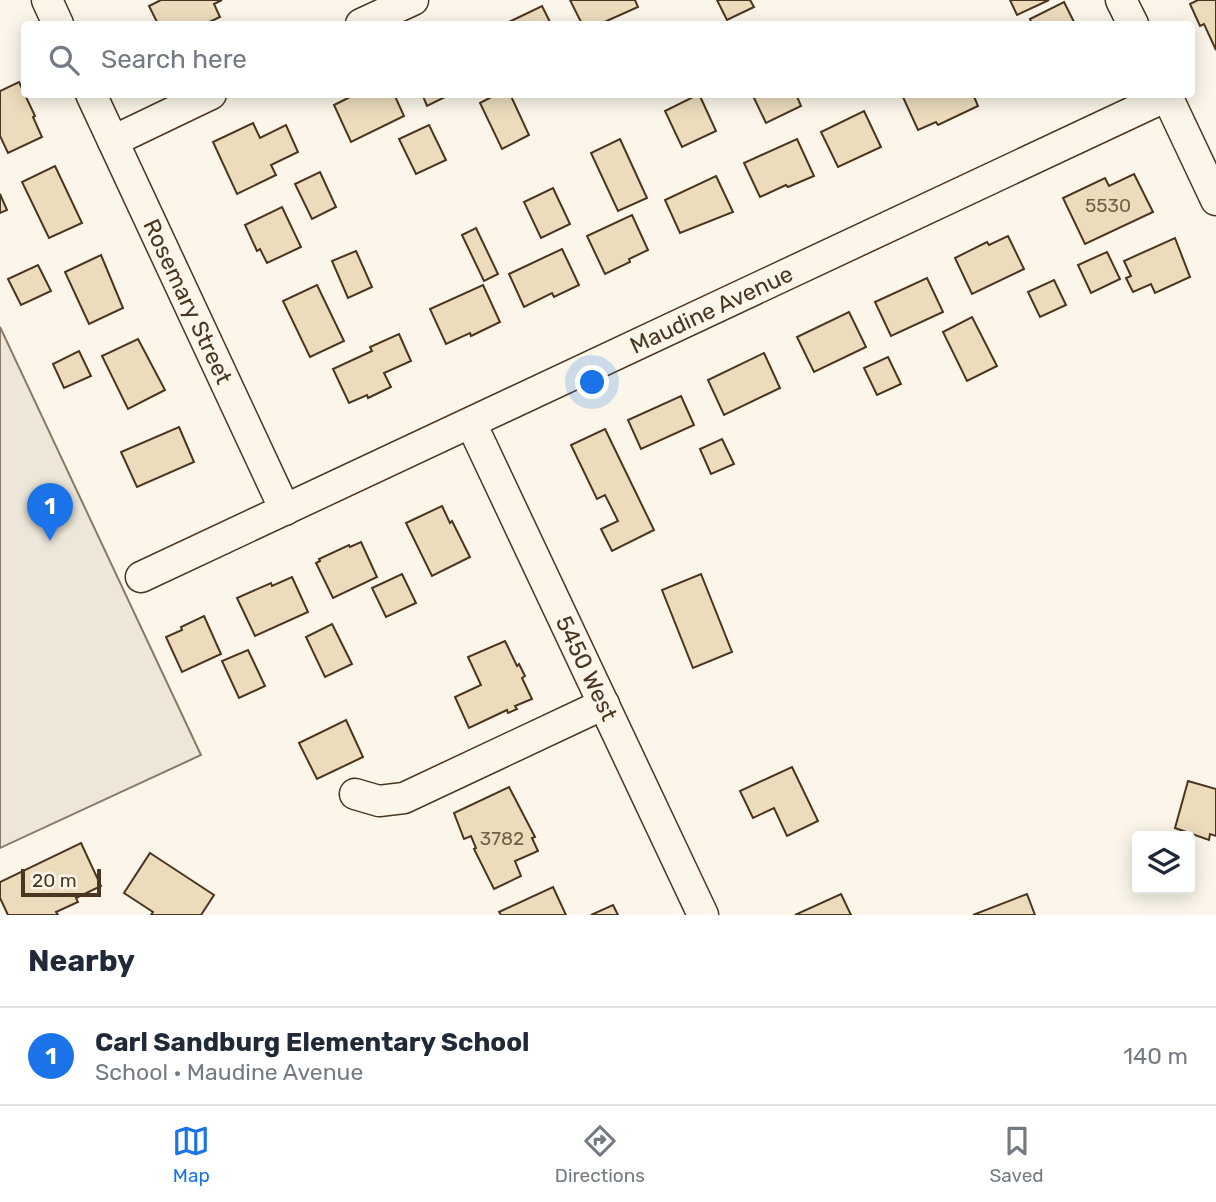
<!DOCTYPE html>
<html lang="en">
<head>
<meta charset="utf-8">
<style>
  :root { --surface:#fff; --page:#f2f2f3; --text:#1f2937; --muted:#747a83; --line:#e0e1e3; --accent:#1a73e8 }
  body { margin:0; font-family:Rubik,sans-serif; background:var(--page); color:var(--text) }
  .controls { position:absolute; right:21px; bottom:21px; display:grid; overflow:hidden; border-radius:7px; box-shadow:0 4px 18px #0003 }
  .controls button { width:63px; height:63px; display:grid; place-items:center; padding:0; border:0; border-bottom:2px solid var(--line); background:var(--surface); color:var(--text); font:35px sans-serif }
  .scale { position:absolute; left:21px; bottom:18px; width:80px; box-sizing:border-box; padding-left:7px; border:4px solid #4a3520; border-top:0; font-size:19px; line-height:24px; white-space:nowrap; color:#4a3520; -webkit-text-stroke:5px #fbf6e9; paint-order:stroke }
  .you { position:absolute; left:593px; top:383px; width:24px; height:24px; margin:-18px; border:5px solid #fff; border-radius:50%; background:#1a73e8; box-shadow:0 0 0 10px #1a73e833 }
  .badge { display:grid; place-items:center; width:46px; height:46px; border-radius:50%; background:var(--accent); color:#fff; font-size:23px; font-weight:700 }
  .pin { position:absolute; translate:-50% -58px; filter:drop-shadow(0 2px 4px #0008) }
  .pin::after { content:''; position:absolute; top:37px; width:24px; height:21px; background:inherit; clip-path:polygon(0 0,100% 0,50% 100%) }
  .list { margin:0; padding:0; list-style:none }
  h2 { display:flex; justify-content:space-between; align-items:center; height:91px; margin:0; padding:0 28px; font-size:30px }
  h2 small { font-size:23px; font-weight:400; color:var(--muted) }
  .list li { display:grid; grid-template-columns:46px 1fr auto; gap:21px; align-items:center; box-sizing:border-box; height:98px; padding:0 28px; border-top:2px solid var(--line) }
  .list b { display:block; font-size:26px; white-space:nowrap }
  .list p { margin:0; font-size:23px; white-space:nowrap; color:var(--muted) }
  .list em { font-size:23px; font-style:normal; color:var(--muted) }
  .icon { flex:none; width:38px; height:38px; fill:none; stroke:currentColor; stroke-width:2; stroke-linecap:round; stroke-linejoin:round }
  .map { position:relative; flex:none; width:1216px; height:915px; overflow:hidden }
  .search { position:absolute; background:var(--surface); box-shadow:0 4px 18px #0003; left:21px; right:21px; top:21px; height:77px; display:flex; align-items:center; gap:18px; box-sizing:border-box; padding:0 24px; border-radius:7px; color:var(--muted); font-size:26px }
  .sheet { height:189px; background:var(--surface) }
  nav { display:flex; justify-content:space-around; align-items:center; box-sizing:border-box; height:98px; border-top:2px solid var(--line); background:var(--surface); font-size:19px; color:var(--muted) }
  nav a { display:grid; justify-items:center; gap:4px }
  nav .on { color:var(--accent) }
  .map>svg:first-child { display:block }
  .green { fill:#ede6d9; stroke:#887966; stroke-width:2 }
  .building { fill:#ecdcbc; stroke:#4a3520; stroke-width:2 }
  .lines { fill:none; stroke-linecap:round; stroke-linejoin:round }
  .minor-casing { stroke:#4a3520; stroke-width:33 }
  .minor { stroke:#fbf6e9; stroke-width:30 }
  .labels { text-anchor:middle; stroke-width:5; stroke-linejoin:round; paint-order:stroke }
  .number-label { font-size:19px; fill:#725f47 }
  .street-label { font-size:23px; fill:#4a3520; stroke:#fbf6e9 }
</style>
</head>
<body>
<div class="map">
<svg width="1216" height="915" viewBox="0 0 1216 915">
  <rect width="100%" height="100%" fill="#fbf6e9"/>
  <polygon class="green" points="0,327 201,755 0,848"/>
  <g class="building">
    <polygon points="161,0 222,0 214,4 220,17 205,24 158,24 149,6"/>
    <polygon points="570,0 635,0 638,7 600,24 582,24"/>
    <polygon points="717,0 750,0 754,7 727,20"/>
    <polygon points="1010,0 1049,0 1017,15"/>
    <polygon points="1198,0 1216,0 1216,50 1204,24 1200,26 1190,4"/>
    <polygon points="1064,2 1075,24 1032,24 1030,19"/>
    <polygon points="542,6 551,24 511,24 509,22"/>
    <polygon points="19,82 35,116 33,117 42,137 8,153 0,136 0,91"/>
    <polygon points="356,94 394,94 404,116 351,142 334,105"/>
    <polygon points="422,94 451,94 427,106"/>
    <polygon points="497,94 510,94 529,135 502,149 480,103"/>
    <polygon points="699,94 716,131 682,147 665,111"/>
    <polygon points="762,94 796,94 801,106 766,123 754,98"/>
    <polygon points="973,94 978,106 938,125 936,122 918,130 902,95"/>
    <polygon points="864,111 881,147 838,167 821,132"/>
    <polygon points="253,123 260,138 286,125 298,152 271,165 276,175 237,194 213,142"/>
    <polygon points="429,125 446,160 416,174 399,139"/>
    <polygon points="620,139 647,198 618,211 591,153"/>
    <polygon points="797,139 814,176 788,187 786,185 760,197 744,163"/>
    <polygon points="55,166 82,223 49,238 22,182"/>
    <polygon points="320,172 336,207 312,219 295,184"/>
    <polygon points="1134,174 1153,212 1085,244 1063,198 1105,178 1109,186"/>
    <polygon points="716,176 733,212 680,233 665,200"/>
    <polygon points="553,188 570,224 541,238 524,202"/>
    <polygon points="0,194 7,210 0,213"/>
    <polygon points="282,207 301,247 267,263 260,249 257,251 245,225"/>
    <polygon points="632,215 648,250 629,259 630,262 605,274 587,236"/>
    <polygon points="476,228 498,274 484,281 462,235"/>
    <polygon points="1008,236 1024,269 972,294 955,258 987,242 989,245"/>
    <polygon points="1175,238 1190,277 1155,293 1151,284 1133,292 1126,278 1131,276 1124,261"/>
    <polygon points="562,249 579,285 554,297 552,293 524,307 509,274"/>
    <polygon points="356,251 372,287 348,298 332,261"/>
    <polygon points="1107,252 1120,279 1091,293 1078,265"/>
    <polygon points="101,255 123,308 89,324 65,272"/>
    <polygon points="38,265 51,291 21,305 8,279"/>
    <polygon points="927,278 943,312 891,336 875,302"/>
    <polygon points="1054,280 1066,305 1040,317 1028,292"/>
    <polygon points="317,285 344,341 310,357 283,301"/>
    <polygon points="483,285 500,322 471,336 470,333 446,344 430,309"/>
    <polygon points="849,312 866,347 814,372 797,337"/>
    <polygon points="972,317 997,366 967,381 943,332"/>
    <polygon points="399,334 411,361 384,373 391,387 368,398 367,395 349,403 333,369 372,351 370,347"/>
    <polygon points="138,339 165,390 128,409 102,356"/>
    <polygon points="79,351 91,376 64,388 53,364"/>
    <polygon points="764,353 780,388 724,415 708,380"/>
    <polygon points="888,357 901,384 877,395 864,368"/>
    <polygon points="681,396 694,425 641,449 628,420"/>
    <polygon points="179,427 194,462 137,487 121,452"/>
    <polygon points="605,429 654,530 612,551 601,529 618,521 605,495 597,499 571,445"/>
    <polygon points="722,439 734,464 711,474 700,449"/>
    <polygon points="442,506 450,523 452,521 470,557 432,576 406,523"/>
    <polygon points="361,542 377,577 333,598 316,563 320,561 319,559 349,545 350,547"/>
    <polygon points="402,574 416,603 386,617 372,588"/>
    <polygon points="701,574 732,652 693,668 662,590"/>
    <polygon points="292,577 308,612 255,636 237,598 271,583 272,586"/>
    <polygon points="204,616 221,654 182,672 166,637 182,630 181,627"/>
    <polygon points="332,624 352,664 325,677 306,637"/>
    <polygon points="505,641 517,666 519,664 525,676 522,678 532,699 515,706 517,709 508,713 507,710 469,728 455,697 481,685 468,657"/>
    <polygon points="248,650 265,686 239,698 222,661"/>
    <polygon points="346,720 363,757 317,779 299,743"/>
    <polygon points="792,767 818,821 787,836 774,808 753,818 740,791"/>
    <polygon points="1188,781 1216,789 1216,836 1210,834 1209,840 1175,828"/>
    <polygon points="509,787 535,837 532,838 538,851 515,861 521,876 494,889 474,849 476,848 471,836 464,839 454,813"/>
    <polygon points="81,843 101,886 76,898 78,902 56,912 58,915 8,915 0,898 0,882"/>
    <polygon points="150,853 214,895 201,915 151,915 153,912 124,893"/>
    <polygon points="553,887 566,915 501,915 499,912"/>
    <polygon points="841,894 851,915 795,915"/>
    <polygon points="1027,894 1035,915 973,915"/>
    <polygon points="613,905 618,915 591,915"/>
  </g>
  <g class="lines">
    <g class="minor-casing">
      <g id="minor">
        <polyline points="47,0 58,24"/>
        <polyline points="1121,0 1133,24"/>
        <polyline points="361,24 413,0"/>
        <path id="s1" d="M91,94l194,416"/>
        <polyline points="1166,94 1216,200"/>
        <polyline points="113,141 211,94"/>
        <path id="s2" d="M471,423l232,492"/>
        <path id="s3" d="M141,577l1026,-481"/>
        <polyline points="355,794 379,801 404,798 604,704"/>
      </g>
    </g>
    <use href="#minor" class="minor"/>
  </g>
  <g class="labels">
    <g class="number-label">
      <text x="1108" y="212">5530</text>
      <text x="502" y="845">3782</text>
    </g>
    <g class="street-label">
      <text dy="8" stroke="none"><textPath href="#s1" startOffset="229">Rosemary Street</textPath></text>
      <text dy="8" stroke="none"><textPath href="#s3" startOffset="630">Maudine Avenue</textPath></text>
      <text dy="8" stroke="none"><textPath href="#s2" startOffset="271">5450 West</textPath></text>
    </g>
  </g>
</svg>
<div class="controls">
<button><svg class="icon" aria-label="layers" viewBox="0 0 24 24"><path d="M12 4l9 5-9 5-9-5zM3 14l9 5 9-5"/></svg></button>
</div>
<div class="scale">20 m</div>
<div class="you"></div>
<div class="pin badge" style="left:50px;top:541px">1</div>
<div class="search"><svg class="icon" aria-label="search" viewBox="0 0 24 24"><circle cx="10" cy="10" r="6"/><path d="M15 15l6 6"/></svg>Search here</div>
</div>
<section class="sheet">
<h2>Nearby<small></small></h2>
<ul class="list">
<li><span class="badge">1</span><div><b>Carl Sandburg Elementary School</b><p>School · Maudine Avenue</p></div><em>140 m</em></li>
</ul>
</section>
<nav>
<a class="on"><svg class="icon" aria-label="map" viewBox="0 0 24 24"><path d="M3 6l6-2 6 2 6-2v14l-6 2-6-2-6 2zM9 4v14M15 6v14"/></svg>Map</a>
<a><svg class="icon" aria-label="directions" viewBox="0 0 24 24"><path d="M12 3l9 9-9 9-9-9zM9 14v-3h6M13 9l2 2-2 2"/></svg>Directions</a>
<a><svg class="icon" aria-label="saved" viewBox="0 0 24 24"><path d="M7 4h10v16l-5-4-5 4z"/></svg>Saved</a>
</nav>
</body>
</html>
